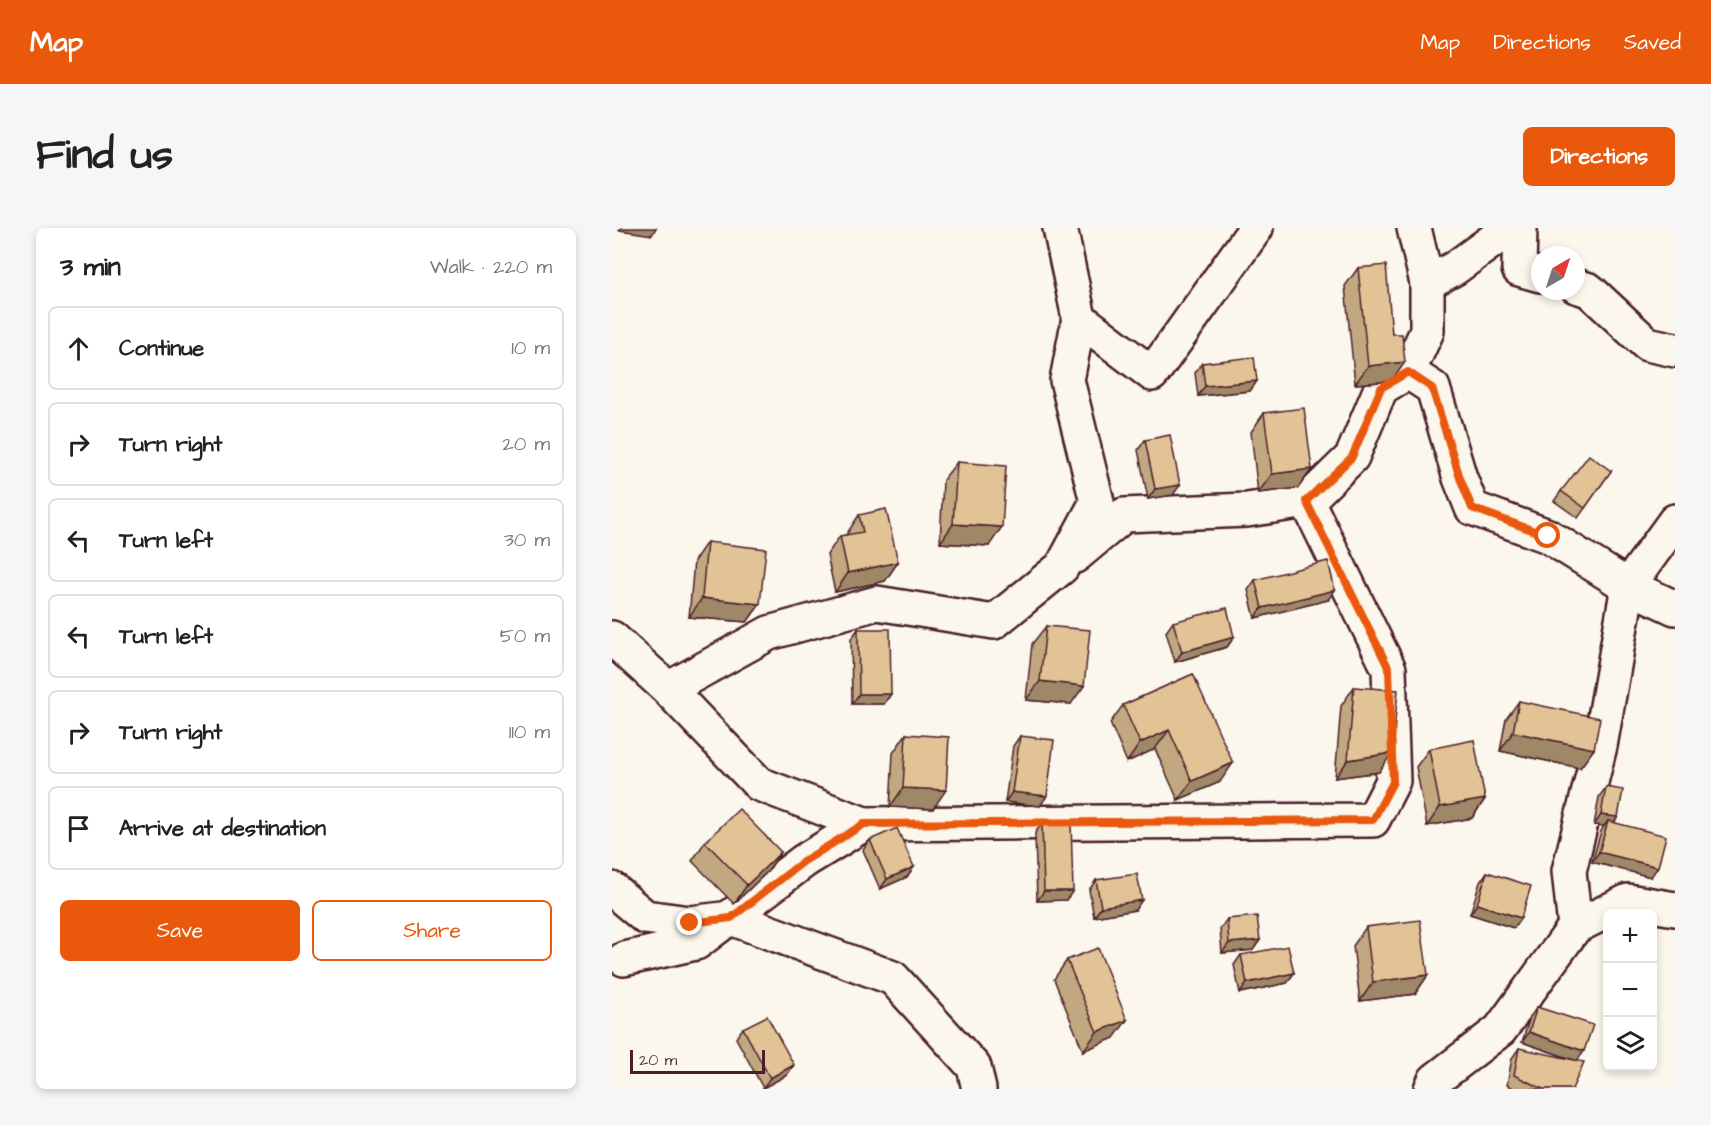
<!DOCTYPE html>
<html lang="en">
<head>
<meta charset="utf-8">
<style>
  :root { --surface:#fff; --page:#f6f6f6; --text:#222; --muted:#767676; --line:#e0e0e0; --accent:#ea580c }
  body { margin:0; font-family:"Architects Daughter",sans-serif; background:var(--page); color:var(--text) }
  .controls { position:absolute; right:18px; bottom:18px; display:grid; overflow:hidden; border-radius:9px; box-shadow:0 3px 9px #0003 }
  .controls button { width:54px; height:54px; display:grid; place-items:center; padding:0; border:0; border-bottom:2px solid var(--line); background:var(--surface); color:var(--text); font:30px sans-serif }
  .compass { position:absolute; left:919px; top:18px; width:54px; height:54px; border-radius:50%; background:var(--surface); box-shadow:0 3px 9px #0003; rotate:39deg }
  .scale { position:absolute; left:18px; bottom:15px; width:135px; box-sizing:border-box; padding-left:6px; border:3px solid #4a1f2b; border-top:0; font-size:16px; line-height:21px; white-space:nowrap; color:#4a1f2b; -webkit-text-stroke:4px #fbf7ec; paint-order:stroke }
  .stop { position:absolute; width:18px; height:18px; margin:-14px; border:4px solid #ea580c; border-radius:50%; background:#fff }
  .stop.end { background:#ea580c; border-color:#fff; box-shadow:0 2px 6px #0008 }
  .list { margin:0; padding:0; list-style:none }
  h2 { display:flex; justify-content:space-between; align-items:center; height:78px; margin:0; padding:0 24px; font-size:26px }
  h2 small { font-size:20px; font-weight:400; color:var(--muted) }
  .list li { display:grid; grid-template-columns:39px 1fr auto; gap:18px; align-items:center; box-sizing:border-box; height:84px; margin:0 12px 12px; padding:0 12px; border:2px solid var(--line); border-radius:9px }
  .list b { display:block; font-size:22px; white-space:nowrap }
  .list em { font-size:20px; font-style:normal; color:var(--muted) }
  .actions { display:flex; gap:12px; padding:18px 24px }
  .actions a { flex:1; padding:14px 0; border:2px solid var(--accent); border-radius:9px; text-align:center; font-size:21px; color:var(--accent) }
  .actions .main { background:var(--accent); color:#fff }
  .icon { flex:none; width:33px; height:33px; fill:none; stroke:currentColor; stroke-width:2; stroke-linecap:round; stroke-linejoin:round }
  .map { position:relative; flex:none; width:1063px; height:861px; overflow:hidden; border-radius:9px }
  header { display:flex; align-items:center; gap:36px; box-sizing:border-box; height:84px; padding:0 30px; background:var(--accent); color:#fff }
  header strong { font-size:28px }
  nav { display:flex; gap:33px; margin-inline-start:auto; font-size:21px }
  .intro { display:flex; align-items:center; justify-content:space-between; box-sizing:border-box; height:144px; padding:0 36px }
  h1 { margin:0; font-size:42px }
  .button { padding:15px 27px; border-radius:9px; background:var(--accent); color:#fff; font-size:21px; font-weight:700 }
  main { display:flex; gap:36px; padding:0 36px }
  aside { flex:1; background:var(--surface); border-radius:9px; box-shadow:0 3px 9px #0003 }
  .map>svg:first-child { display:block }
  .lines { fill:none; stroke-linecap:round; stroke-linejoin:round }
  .minor-casing { stroke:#4a1f2b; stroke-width:38 }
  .minor { stroke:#fbf7ec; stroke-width:33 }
  .wall { fill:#c2a880; stroke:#4a1f2b; stroke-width:1.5 }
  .shaded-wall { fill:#9e8868; stroke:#4a1f2b; stroke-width:1.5 }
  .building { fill:#e2c395; stroke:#4a1f2b; stroke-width:1.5 }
  .route { stroke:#ea580c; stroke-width:8 }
</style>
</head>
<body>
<header>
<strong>Map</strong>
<nav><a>Map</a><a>Directions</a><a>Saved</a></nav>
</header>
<div class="intro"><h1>Find us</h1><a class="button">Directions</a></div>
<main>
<aside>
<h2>3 min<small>Walk · 220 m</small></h2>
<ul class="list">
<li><svg class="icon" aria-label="ahead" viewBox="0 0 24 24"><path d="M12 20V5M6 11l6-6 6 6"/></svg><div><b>Continue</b></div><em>10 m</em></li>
<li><svg class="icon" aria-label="right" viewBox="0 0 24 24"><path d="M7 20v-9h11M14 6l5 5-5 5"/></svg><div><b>Turn right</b></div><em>20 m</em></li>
<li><svg class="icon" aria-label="left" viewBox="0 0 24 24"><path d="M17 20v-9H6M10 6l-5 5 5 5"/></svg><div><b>Turn left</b></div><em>30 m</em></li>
<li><svg class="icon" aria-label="left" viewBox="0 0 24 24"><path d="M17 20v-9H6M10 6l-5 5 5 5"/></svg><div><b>Turn left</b></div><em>50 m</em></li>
<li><svg class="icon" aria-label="right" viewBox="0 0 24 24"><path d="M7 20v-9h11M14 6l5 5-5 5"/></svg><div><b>Turn right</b></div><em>110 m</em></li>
<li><svg class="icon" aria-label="arrive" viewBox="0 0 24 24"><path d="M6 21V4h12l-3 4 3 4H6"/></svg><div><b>Arrive at destination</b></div></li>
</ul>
<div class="actions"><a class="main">Save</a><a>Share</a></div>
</aside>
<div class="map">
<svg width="1063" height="861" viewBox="0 0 1063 861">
  <rect width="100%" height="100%" fill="#fbf7ec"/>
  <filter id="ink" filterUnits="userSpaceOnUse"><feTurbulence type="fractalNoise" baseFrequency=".0167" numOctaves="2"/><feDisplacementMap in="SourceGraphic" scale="12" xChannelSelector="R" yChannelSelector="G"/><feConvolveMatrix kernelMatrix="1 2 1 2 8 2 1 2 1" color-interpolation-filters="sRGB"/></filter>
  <g filter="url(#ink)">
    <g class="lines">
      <g class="minor-casing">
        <g id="minor">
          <polyline points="448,0 467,90 540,146 644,0"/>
          <polyline points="802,0 815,55"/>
          <polyline points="908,0 907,41 928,47"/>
          <polyline points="964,58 977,62 1035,116 1063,122"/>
          <polyline points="796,144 815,103 815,55 843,40 898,0"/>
          <polyline points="463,328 512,287 635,282 695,273"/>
          <polyline points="0,410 56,461 147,556 252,596 192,633 84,715 12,731"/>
          <polyline points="56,461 157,405 265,375 382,394 450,339 485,274 455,152 467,90"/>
          <polyline points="252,596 761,592 781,553 777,441 695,273 740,229 769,160 796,144 821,160 848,250 860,280 936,308 1016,358 1063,380"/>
          <polyline points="0,661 33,689 78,695 119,690 281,750 362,839 367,861"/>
          <polyline points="963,699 957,643 988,518 1016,358 1063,293"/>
          <polyline points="819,861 823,852 888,802 963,699 1016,673 1063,681"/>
        </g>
      </g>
      <use href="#minor" class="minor"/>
    </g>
    <g class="wall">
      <polygon points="746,40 780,153 743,156 733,58"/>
      <polygon points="590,135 645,153 638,163 586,168 583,145"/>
      <polygon points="652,185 700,241 686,260 646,265 639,204"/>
      <polygon points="533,212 561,267 536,271 526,222"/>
      <polygon points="345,234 377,318 328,315 331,252"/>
      <polygon points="999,243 966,290 942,273 949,263"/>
      <polygon points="247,287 286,334 273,353 223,364 215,327 228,308 234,307"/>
      <polygon points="95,314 148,376 135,394 77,389 82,333"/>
      <polygon points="643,352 716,372 643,390 636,362"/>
      <polygon points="561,394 622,409 615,419 563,434 554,404"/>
      <polygon points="434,398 459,476 414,472 420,416"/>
      <polygon points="246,401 279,466 272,476 240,476 239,411"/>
      <polygon points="581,446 608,554 566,572 543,521 515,534 498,495 511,477"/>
      <polygon points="742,459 767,544 723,550 729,478"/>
      <polygon points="907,473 982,521 968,540 888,523 894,491"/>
      <polygon points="294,506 321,581 278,579 281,525"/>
      <polygon points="408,508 428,578 393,574 401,518"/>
      <polygon points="817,521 873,571 860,590 815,598 804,539"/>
      <polygon points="994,559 1006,589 1002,594 1039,649 980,634 989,603 992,598 982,597 987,569"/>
      <polygon points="430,595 454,672 425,673 423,605"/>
      <polygon points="258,612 295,649 268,661 251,622"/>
      <polygon points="93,614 169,624 156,643 122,676 80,633"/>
      <polygon points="875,644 902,700 858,686 868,654"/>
      <polygon points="484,652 523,682 482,689 477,662"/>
      <polygon points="615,691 648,712 641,722 610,725 608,701"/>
      <polygon points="754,699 816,747 803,766 748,773 741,718"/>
      <polygon points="629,727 682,745 675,755 628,765 622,737"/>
      <polygon points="455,732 502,810 471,823 442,751"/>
      <polygon points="925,779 972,823 965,833 910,814 918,789"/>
      <polygon points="131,800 175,847 151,860 124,810"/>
      <polygon points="907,820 960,861 903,861 895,857 900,830"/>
    </g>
    <g class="shaded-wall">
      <polygon points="9,0 44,0 40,7 7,2"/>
      <polygon points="793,134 780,153 743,156 756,138"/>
      <polygon points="645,153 638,163 586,168 593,158"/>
      <polygon points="700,241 686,260 646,265 660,246"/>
      <polygon points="568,257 561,267 536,271 543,261"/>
      <polygon points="341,296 390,299 377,318 328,315"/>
      <polygon points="286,334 273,353 223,364 236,345"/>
      <polygon points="723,362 716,372 643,390 650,380"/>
      <polygon points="90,370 148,376 135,394 77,389"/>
      <polygon points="622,409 615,419 563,434 570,424"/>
      <polygon points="428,453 472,458 459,476 414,472"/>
      <polygon points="247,466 279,466 272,476 240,476"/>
      <polygon points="557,502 543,521 515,534 528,515"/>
      <polygon points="901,504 982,521 968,540 888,523"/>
      <polygon points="780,525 767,544 723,550 736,532"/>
      <polygon points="621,535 608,554 566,572 580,553"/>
      <polygon points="291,560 334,562 321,581 278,579"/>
      <polygon points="400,564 435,568 428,578 393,574"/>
      <polygon points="873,571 860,590 815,598 828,579"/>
      <polygon points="989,587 1006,589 999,599 996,593 992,598 982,597"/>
      <polygon points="169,624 156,643 122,676 135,657"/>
      <polygon points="987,624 1046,639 1039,649 980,634"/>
      <polygon points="302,639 295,649 268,661 275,651"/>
      <polygon points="432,663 461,663 454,672 425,673"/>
      <polygon points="530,672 523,682 482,689 489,679"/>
      <polygon points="865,676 909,690 902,700 858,686"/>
      <polygon points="648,712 641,722 610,725 617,715"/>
      <polygon points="682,745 675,755 628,765 635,755"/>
      <polygon points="816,747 803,766 748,773 761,754"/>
      <polygon points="515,792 502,810 471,823 485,804"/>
      <polygon points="917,804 972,823 965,833 910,814"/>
      <polygon points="182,837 175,847 151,860 158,850"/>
    </g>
    <g class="building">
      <polygon points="774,37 780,106 790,106 793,134 756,138 746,40"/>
      <polygon points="642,129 645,153 593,158 590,135"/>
      <polygon points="692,180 700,241 660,246 652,185"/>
      <polygon points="558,207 568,257 543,261 533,212"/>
      <polygon points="977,227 999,243 973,280 949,263"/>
      <polygon points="345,234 394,238 390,299 341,296"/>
      <polygon points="274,281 286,334 236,345 228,308 251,304 247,287"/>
      <polygon points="95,314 154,321 148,376 90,370"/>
      <polygon points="716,333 723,362 650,380 643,352"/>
      <polygon points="615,380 622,409 570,424 561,394"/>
      <polygon points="434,398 478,402 472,458 428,453"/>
      <polygon points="246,401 278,401 279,466 247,466"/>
      <polygon points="581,446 621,535 580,553 557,502 528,515 511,477"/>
      <polygon points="742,459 786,462 780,525 736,532"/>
      <polygon points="907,473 988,490 982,521 901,504"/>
      <polygon points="294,506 337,509 334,562 291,560"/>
      <polygon points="408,508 442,512 435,568 400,564"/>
      <polygon points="862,512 873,571 828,579 817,521"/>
      <polygon points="994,559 1011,562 1006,589 989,587"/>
      <polygon points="127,581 169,624 135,657 93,614"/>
      <polygon points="996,593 1054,608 1046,639 987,624"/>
      <polygon points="459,594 461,663 432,663 430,595"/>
      <polygon points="285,600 302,639 275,651 258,612"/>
      <polygon points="875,644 919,658 909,690 865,676"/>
      <polygon points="525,646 530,672 489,679 484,652"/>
      <polygon points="645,688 648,712 617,715 615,691"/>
      <polygon points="808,692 816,747 761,754 754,699"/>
      <polygon points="676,718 682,745 635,755 629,727"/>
      <polygon points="486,720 515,792 485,804 455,732"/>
      <polygon points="925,779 981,797 972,823 917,804"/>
      <polygon points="155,788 182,837 158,850 131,800"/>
      <polygon points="907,820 972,834 960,861 931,861 902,847"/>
    </g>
  </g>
  <g class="lines" filter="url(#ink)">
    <polyline class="route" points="78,695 119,690 192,633 252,596 761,592 781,554 777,441 694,273 740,229 769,160 796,144 820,160 848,250 860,280 936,308"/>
  </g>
</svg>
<div class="controls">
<button>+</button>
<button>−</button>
<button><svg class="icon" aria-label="layers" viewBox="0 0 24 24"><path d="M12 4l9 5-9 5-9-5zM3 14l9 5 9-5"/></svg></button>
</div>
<svg class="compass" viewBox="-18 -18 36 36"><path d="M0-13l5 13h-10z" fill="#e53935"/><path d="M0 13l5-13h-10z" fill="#767676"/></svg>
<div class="scale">20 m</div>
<div class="stop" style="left:936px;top:308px"></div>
<div class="stop end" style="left:78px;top:695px"></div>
</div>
</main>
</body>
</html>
